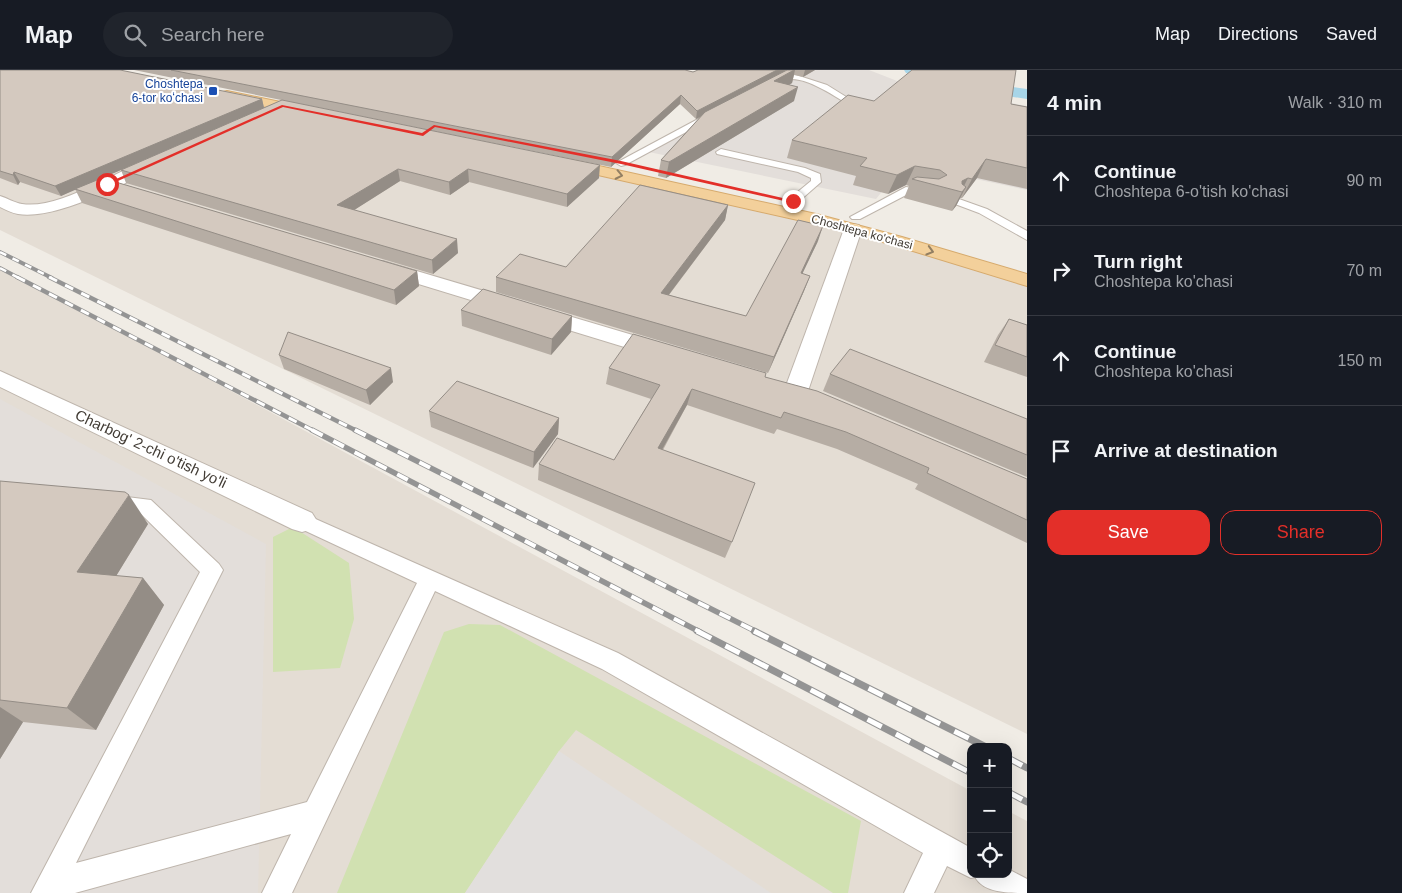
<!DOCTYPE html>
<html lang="en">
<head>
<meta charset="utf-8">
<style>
  :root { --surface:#171b24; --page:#20242c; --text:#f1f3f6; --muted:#9ea1a6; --line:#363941; --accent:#e32f29 }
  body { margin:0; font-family:Helvetica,sans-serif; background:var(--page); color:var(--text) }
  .controls { position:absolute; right:15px; bottom:15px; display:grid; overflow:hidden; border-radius:10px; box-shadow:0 5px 20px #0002 }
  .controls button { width:45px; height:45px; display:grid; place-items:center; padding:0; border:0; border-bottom:1px solid var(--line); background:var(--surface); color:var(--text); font:25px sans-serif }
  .stop { position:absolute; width:15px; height:15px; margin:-11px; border:4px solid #e32f29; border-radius:50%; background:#fff }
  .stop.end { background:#e32f29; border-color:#fff; box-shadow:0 1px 5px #0008 }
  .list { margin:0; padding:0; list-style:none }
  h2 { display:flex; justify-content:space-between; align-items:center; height:65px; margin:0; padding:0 20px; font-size:21px }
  h2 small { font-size:16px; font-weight:400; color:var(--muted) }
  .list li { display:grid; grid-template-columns:32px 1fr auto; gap:15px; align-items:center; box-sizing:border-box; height:90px; padding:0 20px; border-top:1px solid var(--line) }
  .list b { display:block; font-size:19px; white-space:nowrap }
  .list p { margin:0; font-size:16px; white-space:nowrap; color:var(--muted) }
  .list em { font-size:16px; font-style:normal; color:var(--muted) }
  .actions { display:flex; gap:10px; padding:15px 20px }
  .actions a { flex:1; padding:11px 0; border:1px solid var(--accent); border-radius:15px; text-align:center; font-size:18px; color:var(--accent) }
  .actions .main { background:var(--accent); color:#fff }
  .icon { flex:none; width:28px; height:28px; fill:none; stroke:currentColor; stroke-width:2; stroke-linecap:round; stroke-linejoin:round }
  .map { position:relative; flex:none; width:1027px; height:823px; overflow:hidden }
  header { display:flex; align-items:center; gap:30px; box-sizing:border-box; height:70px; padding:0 25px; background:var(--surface); border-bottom:1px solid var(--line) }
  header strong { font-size:24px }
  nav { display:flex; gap:28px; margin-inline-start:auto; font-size:18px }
  .search { width:350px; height:45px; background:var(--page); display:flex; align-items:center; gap:12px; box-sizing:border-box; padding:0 18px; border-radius:28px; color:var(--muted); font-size:19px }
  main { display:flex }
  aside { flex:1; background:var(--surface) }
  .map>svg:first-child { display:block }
  .residential { fill:#e4ddd4 }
  .industrial { fill:#e3deda }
  .green { fill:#d1e1b1 }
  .parking { fill:#e2dfdd }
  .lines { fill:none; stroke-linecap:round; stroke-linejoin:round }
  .canal { fill:#a7d5e8; fill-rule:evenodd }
  .service-casing { stroke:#beb5ac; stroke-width:2 }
  .minor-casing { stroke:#beb5ac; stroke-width:2 }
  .primary-casing { stroke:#d6aa6d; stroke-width:2 }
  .service { fill:#fff; fill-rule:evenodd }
  .minor { fill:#fff; fill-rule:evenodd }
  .primary { fill:#f3d09b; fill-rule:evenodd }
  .rail-far3-casing { stroke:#949494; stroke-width:4 }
  .rail-far2-casing { stroke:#949494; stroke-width:4.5 }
  .rail-far1-casing { stroke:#949494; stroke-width:5.5 }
  .rail-casing { stroke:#949494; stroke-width:7 }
  .rail-far3 { stroke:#fff; stroke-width:2.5; stroke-dasharray:7; stroke-linecap:butt }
  .rail-far2 { stroke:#fff; stroke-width:3; stroke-dasharray:9; stroke-linecap:butt }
  .rail-far1 { stroke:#fff; stroke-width:4; stroke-dasharray:12; stroke-linecap:butt }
  .rail { stroke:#fff; stroke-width:5; stroke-dasharray:16; stroke-linecap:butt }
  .wall { fill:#b6ada4 }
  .shaded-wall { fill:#948d86 }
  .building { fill:#d4c9bf; stroke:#948d86 }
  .oneway { stroke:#927f63 }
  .route { fill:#e32f29 }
  .transit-dot { fill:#1a4fb4; stroke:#fff; stroke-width:2 }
  .labels { text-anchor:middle; stroke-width:4; stroke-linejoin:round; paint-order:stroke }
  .far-transit-label { font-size:12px; fill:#164399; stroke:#fff; text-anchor:end }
  .far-street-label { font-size:12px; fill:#423c35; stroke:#fff }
  .street-label { font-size:15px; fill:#423c35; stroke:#fff }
</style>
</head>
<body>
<header>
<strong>Map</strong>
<div class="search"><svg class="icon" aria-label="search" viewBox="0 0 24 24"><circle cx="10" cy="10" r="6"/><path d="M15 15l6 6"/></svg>Search here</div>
<nav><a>Map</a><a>Directions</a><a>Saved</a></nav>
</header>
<main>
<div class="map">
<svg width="1027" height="823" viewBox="0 0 1027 823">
  <rect width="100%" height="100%" fill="#f0ece5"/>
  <g class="residential">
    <polygon points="0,0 92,0 746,133 981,198 1027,213 1027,664 0,160"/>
    <polygon points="0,196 971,721 971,804 1008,804 1008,741 1027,751 1027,823 0,823"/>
  </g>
  <g class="industrial">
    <polygon points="745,0 869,0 928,23 1001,31 1027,36 1027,120 904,94 876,129 639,80 770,10"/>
    <polygon points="0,329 266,474 258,823 0,823"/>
  </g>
  <g class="green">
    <polygon points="293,457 349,493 354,549 340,598 273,602 273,467"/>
    <polygon points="469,554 500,555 861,751 848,823 833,823 576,660 559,681 465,823 337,823 444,562"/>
  </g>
  <polygon class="parking" points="559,681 771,823 465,823"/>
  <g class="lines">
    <polygon class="canal" points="904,0 926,0 949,8 1027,19 1027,29 947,17 906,3"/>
    <g class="service-casing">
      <g id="service">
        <path d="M793,4l34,11 37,23 -4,3 -3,-1c-17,-10 -52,-36 -72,-30 -5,1 -9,5 -14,6l-4,-2 13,-8z"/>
        <polygon points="713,41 717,44 716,46 625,95 621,96 616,93"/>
        <polygon points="721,79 805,98 820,104 821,112 797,133 789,133 787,131 789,129 811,111 811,108 798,102 717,84 716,82"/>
        <polygon points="906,117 930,121 936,124 930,127 908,124 860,149 852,149 850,147"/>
        <polygon points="959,129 987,139 1027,161 1027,170 979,143 955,134 953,132"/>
        <path d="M111,425l40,5 68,64 4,6 -147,293 231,-61 110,-219 -122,-57 -3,-5 3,-5 7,-3 316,140 353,195v26h37v-5l19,10v14c-19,0 -43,0 -52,-16l-4,1 -24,-12 -13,27h-30l19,-40 -321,-184 -167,-78 -143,302h-30l29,-59 -216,59h-44l169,-321 -61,-60 -35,-5 -3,-5 3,-5z"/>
      </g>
    </g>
    <g class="minor-casing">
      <g id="minor">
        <path d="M158,87l5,2 3,3 -3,3c-37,17 -104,55 -145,49 -6,-1 -12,-4 -18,-7v-11c7,2 15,7 22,8 41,6 97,-37 136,-47z"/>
        <polygon points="853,154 859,155 862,159 808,321 804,326 796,329 788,326 784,321 844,159 847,155"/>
        <polygon points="383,191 673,277 676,282 673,287 665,289 657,287 376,201 373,197 376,193"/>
        <polygon points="0,301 312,443 317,451 312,459 302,462 292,459 0,317"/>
      </g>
    </g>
    <g class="primary-casing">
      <g id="primary">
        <polygon points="227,21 310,38 317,42 310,46 223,28 221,25 223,22"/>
        <polygon points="563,88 816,144 902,167 1027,204 1027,216 890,174 811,153 558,96 555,93 558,90"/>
      </g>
    </g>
    <use href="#service" class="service"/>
    <use href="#minor" class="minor"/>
    <use href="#primary" class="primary"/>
    <g class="rail-far3-casing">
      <g id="rail-far3">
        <polyline points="0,182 52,208"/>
        <polyline points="0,198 19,208"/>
      </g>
    </g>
    <g class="rail-far2-casing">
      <g id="rail-far2">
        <polyline points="17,207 314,361"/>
        <polyline points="49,207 357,361"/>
      </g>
    </g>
    <g class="rail-far1-casing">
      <g id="rail-far1">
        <polyline points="312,360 700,562"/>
        <polyline points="355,360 757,562"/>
      </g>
    </g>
    <g class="rail-casing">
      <g id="rail">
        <polyline points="697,561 971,703"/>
        <polyline points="754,561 986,677"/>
        <polyline points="1008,688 1027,698"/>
        <polyline points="1008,722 1027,732"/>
      </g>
    </g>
    <use href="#rail-far3" class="rail-far3"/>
    <use href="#rail-far2" class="rail-far2"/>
    <use href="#rail-far1" class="rail-far1"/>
    <use href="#rail" class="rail"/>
  </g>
  <g class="wall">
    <polygon points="0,0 262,29 264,38 102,108 417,201 419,216 396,235 82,133 75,119 61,126 20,112 18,115 0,108"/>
    <polygon points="134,0 685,0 693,2 698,0 815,0 803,7 794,5 792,13 789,15 794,31 666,108 658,106 661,90 699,48 696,49 680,34 611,97"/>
    <polygon points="282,30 599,108 567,137 469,112 450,125 400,111 354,140 458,183 433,204 126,113 121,100"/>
    <polygon points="874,31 1011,34 1027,37 1027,119 977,108 962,128 960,128 956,136 952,141 904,128 909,116 906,115 888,124 853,115 856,106 787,88 792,70"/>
    <polygon points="728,135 725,150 669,225 746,246 818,171 802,204 810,206 804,221 768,303 496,222 496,207 566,197"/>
    <polygon points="461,240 572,246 571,262 551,285 462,256"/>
    <polygon points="1009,249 1027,255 1027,307 984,292 998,265"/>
    <polygon points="279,285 393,312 370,335 284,299"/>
    <polygon points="609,298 765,307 1027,409 1027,473 915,419 918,414 837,379 777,359 774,364 687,335 663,380 732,472 725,488 538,410 539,394 614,390 651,329 606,314"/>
    <polygon points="830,304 1027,349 1027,407 823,321"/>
    <polygon points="429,341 559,348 558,364 533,398 431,357"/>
    <polygon points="0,411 148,454 116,506 143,508 164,535 96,660 23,652 0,689"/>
  </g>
  <g class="shaded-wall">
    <polygon points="777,0 785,0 784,3 696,49 697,41"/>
    <polygon points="794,0 795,0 792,13 770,26 774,11"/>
    <polygon points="805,0 815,0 803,7"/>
    <polygon points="798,17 794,31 666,108 669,92"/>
    <polygon points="681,25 680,34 611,97 612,87"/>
    <polygon points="262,29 264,38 61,126 55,116"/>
    <polygon points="986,89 977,108 962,128 972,109"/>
    <polygon points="600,95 599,108 567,137 567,124"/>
    <polygon points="915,96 906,115 888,124 897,105"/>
    <polygon points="398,99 400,111 340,149 337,135"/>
    <polygon points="468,99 469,112 450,125 449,112"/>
    <polygon points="14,102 20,112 18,115 13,105"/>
    <polygon points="968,108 961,122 962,111"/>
    <polygon points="966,117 956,136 952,141 962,122"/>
    <polygon points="728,135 725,150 658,239 661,223"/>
    <polygon points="823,156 818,171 795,219 801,203"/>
    <polygon points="457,169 458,183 433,204 432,190"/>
    <polygon points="417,201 419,216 396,235 394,220"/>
    <polygon points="810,206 804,221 768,303 774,287"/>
    <polygon points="572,246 571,262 551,285 552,269"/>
    <polygon points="391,298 393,312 370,335 366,320"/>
    <polygon points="692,319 687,335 654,394 658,378"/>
    <polygon points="559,348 558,364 533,398 534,382"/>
    <polygon points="129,425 148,454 102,529 77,502"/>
    <polygon points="143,508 164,535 96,660 67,638"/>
    <polygon points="0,637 23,652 0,689"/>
  </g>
  <g class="building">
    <polygon points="0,0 120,0 262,29 55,116 14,102 13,105 0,101"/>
    <polygon points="171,0 685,0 693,2 698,0 777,0 697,41 681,25 612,87"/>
    <polygon points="787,0 794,0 774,11 798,17 669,92 661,90 705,42"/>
    <polygon points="912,0 1016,0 1011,34 1027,37 1027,98 986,89 972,109 968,108 962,111 962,114 966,117 962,122 912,109 917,107 939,109 947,105 940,100 915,96 897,105 860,96 867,88 792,70 848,25 874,31"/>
    <polygon points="282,30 600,95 567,124 468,99 449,112 398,99 337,135 457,169 432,190 121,100"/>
    <polygon points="102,108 417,201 394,220 75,119"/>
    <polygon points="640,115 728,135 661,223 746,246 798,150 823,156 801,203 810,206 774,287 496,207 520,184 566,197"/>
    <polygon points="483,219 572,246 552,269 461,240"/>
    <polygon points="1009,249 1027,255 1027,287 995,275"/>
    <polygon points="288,262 391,298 366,320 279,285"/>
    <polygon points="633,264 766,303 765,307 817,321 1027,409 1027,450 927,403 929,398 846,362 784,342 781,348 692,319 658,378 755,413 732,472 539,394 557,368 614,390 660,315 609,298"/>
    <polygon points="850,279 1027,349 1027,385 830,304"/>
    <polygon points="457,311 559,348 534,382 429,341"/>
    <polygon points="0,411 125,422 129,425 77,502 143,508 67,638 0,630"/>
  </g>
  <defs><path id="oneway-chevron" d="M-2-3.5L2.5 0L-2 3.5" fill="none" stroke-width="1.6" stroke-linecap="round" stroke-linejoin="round" transform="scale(1.25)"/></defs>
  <g class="oneway">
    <use href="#oneway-chevron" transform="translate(619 105) rotate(12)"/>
    <use href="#oneway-chevron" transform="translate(930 181) rotate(16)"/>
  </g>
  <polygon class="route" points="282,35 422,63 434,55 621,91 796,131 793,133 621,94 435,57 423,66 283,37 109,115 105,114"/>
  <rect class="transit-dot" x="208" y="16" width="10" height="10" rx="2.5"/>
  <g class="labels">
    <g class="far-transit-label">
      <text x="203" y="18">Choshtepa<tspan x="203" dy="14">6-tor koʻchasi</tspan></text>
    </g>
    <g class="far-street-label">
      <text transform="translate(862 162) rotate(15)" y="4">Choshtepa ko'chasi</text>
    </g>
    <g class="street-label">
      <text transform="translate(151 379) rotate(25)" y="5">Charbog' 2-chi o'tish yo'li</text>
    </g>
  </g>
</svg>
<div class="controls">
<button>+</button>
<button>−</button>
<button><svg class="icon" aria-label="locate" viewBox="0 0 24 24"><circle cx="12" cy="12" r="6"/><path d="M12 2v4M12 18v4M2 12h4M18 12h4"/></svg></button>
</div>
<div class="stop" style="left:107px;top:114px"></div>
<div class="stop end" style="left:793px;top:131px"></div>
</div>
<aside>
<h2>4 min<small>Walk · 310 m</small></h2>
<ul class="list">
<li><svg class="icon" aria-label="ahead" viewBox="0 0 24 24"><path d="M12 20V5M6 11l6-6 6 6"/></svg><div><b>Continue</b><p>Choshtepa 6-o'tish ko'chasi</p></div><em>90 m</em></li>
<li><svg class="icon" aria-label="right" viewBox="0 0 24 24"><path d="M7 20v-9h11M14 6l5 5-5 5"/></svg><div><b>Turn right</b><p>Choshtepa ko'chasi</p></div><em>70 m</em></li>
<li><svg class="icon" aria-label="ahead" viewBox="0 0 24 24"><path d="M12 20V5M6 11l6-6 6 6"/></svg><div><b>Continue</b><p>Choshtepa ko'chasi</p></div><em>150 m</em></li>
<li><svg class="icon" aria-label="arrive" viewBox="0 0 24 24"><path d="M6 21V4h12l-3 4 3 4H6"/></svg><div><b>Arrive at destination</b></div></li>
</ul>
<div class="actions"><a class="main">Save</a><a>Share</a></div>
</aside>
</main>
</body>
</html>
